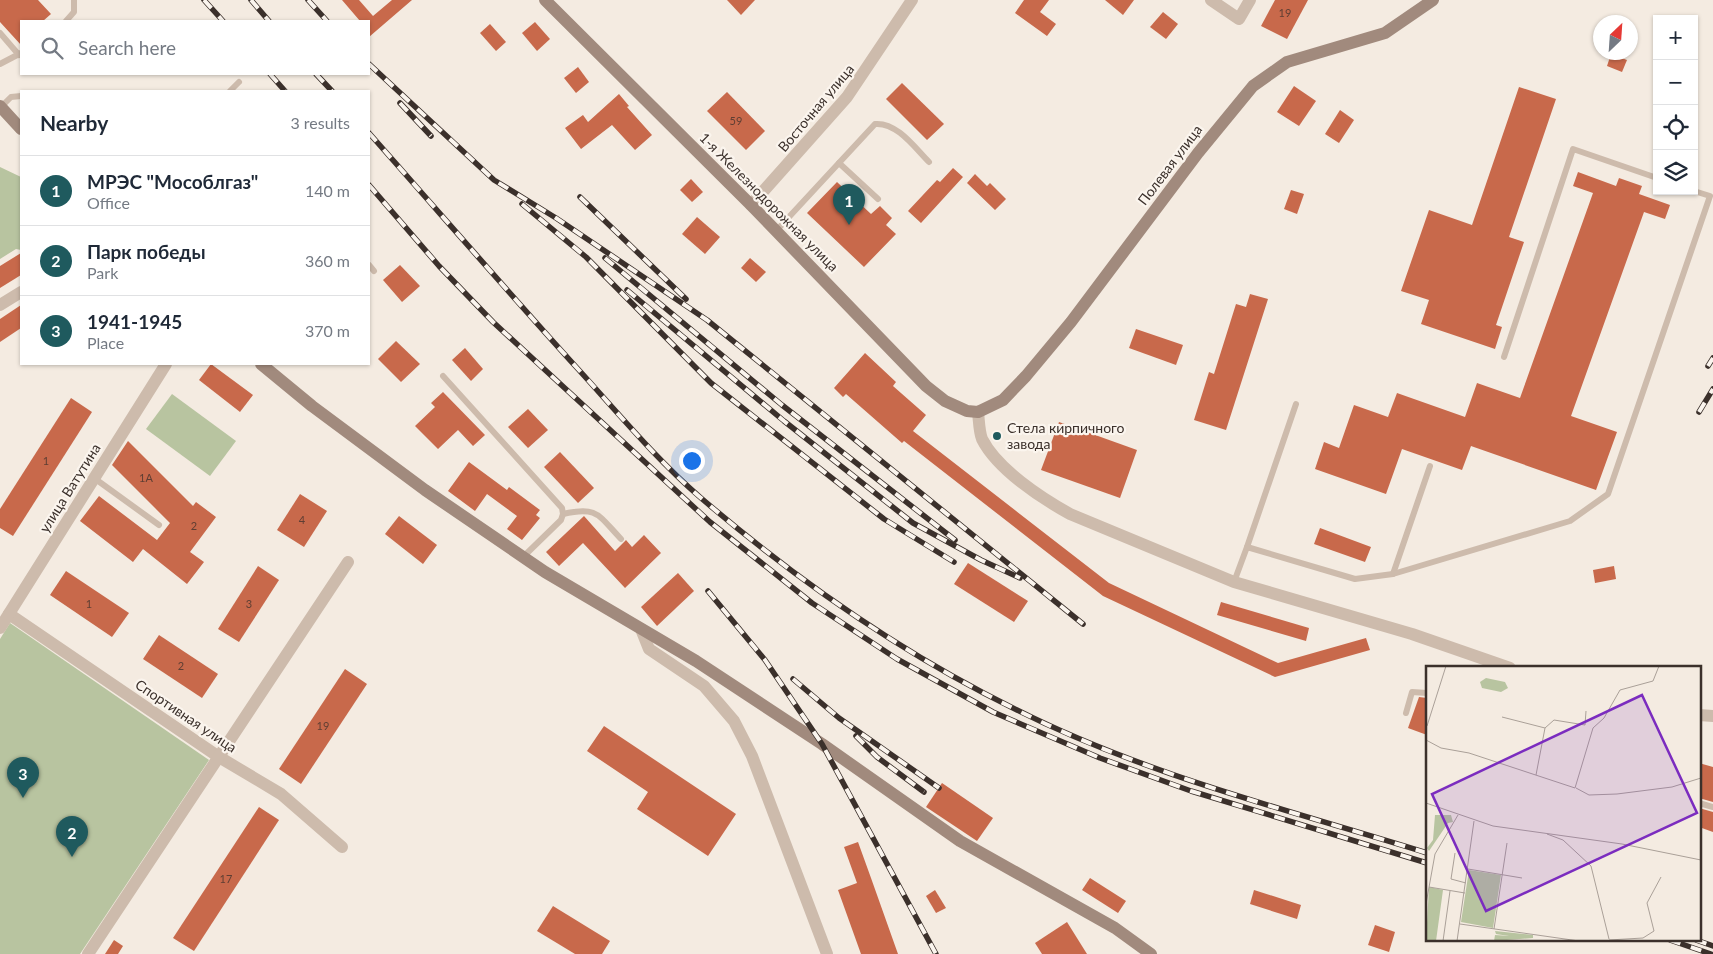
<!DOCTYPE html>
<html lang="en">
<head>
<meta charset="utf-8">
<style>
  :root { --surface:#fff; --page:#f2f2f3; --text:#1f2937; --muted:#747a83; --line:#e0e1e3; --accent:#1f5a5e }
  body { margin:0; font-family:Lato,sans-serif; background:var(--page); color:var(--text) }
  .controls { position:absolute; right:15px; top:15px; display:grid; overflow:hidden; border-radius:0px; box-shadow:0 1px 4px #0004 }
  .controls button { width:45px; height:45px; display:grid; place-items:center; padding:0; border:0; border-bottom:1px solid var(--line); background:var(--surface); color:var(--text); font:25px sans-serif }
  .compass { position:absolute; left:1593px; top:15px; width:45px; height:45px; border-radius:50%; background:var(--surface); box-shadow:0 1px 4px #0004; rotate:25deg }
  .you { position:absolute; left:691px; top:460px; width:18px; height:18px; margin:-12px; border:4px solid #fff; border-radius:50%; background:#1a73e8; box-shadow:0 0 0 8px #1a73e833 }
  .badge { display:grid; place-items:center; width:32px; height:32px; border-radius:50%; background:var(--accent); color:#fff; font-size:16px; font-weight:700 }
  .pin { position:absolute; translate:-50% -41px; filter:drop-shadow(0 1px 2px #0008) }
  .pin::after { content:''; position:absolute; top:26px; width:18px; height:15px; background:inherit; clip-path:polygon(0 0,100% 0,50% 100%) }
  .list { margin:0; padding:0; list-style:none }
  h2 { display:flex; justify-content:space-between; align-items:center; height:65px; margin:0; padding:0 20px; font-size:21px }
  h2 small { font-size:16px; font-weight:400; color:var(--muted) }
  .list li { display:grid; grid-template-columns:32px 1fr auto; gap:15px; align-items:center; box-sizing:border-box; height:70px; padding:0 20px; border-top:1px solid var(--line) }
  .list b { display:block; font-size:19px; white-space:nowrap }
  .list p { margin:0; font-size:16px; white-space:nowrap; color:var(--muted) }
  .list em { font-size:16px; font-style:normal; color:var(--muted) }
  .icon { flex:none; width:28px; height:28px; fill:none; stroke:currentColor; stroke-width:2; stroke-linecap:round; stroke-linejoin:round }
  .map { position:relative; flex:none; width:1713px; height:954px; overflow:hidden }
  .search { position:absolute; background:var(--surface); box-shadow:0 1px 4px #0004; left:20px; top:20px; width:350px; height:55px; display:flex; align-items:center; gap:12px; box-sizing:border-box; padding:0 18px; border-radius:0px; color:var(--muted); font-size:19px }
  .panel { position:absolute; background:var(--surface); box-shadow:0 1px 4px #0004; left:20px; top:90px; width:350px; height:275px; border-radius:0px }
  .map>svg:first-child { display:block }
  .green { fill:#b8c4a0 }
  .building { fill:#c8694b }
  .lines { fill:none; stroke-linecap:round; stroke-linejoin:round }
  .service { stroke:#cdbbac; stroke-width:6 }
  .minor { stroke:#cdbbac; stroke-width:12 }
  .tertiary { stroke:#cdbbac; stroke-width:12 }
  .secondary { stroke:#a18a7d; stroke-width:12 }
  .rail-casing { stroke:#3b302b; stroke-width:5.5 }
  .rail { stroke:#fbf5ee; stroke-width:4; stroke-dasharray:11; stroke-linecap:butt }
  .poi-dot { fill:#1f5a5e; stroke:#fbf5ee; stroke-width:2 }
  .labels { text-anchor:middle; stroke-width:4.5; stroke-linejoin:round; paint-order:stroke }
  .number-label { font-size:11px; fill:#5e3e33 }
  .street-label { font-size:14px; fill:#3b302b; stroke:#fbf5ee }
  .poi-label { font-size:14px; fill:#3b302b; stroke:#fbf5ee; text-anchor:start }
  .inset-road { fill:none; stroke:#aaa098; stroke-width:1 }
  .view { fill:#7b2cbf; fill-opacity:0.15; stroke:#7b2cbf; stroke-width:2.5 }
  .inset-edge { fill:none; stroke:#3b302b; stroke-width:2.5 }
</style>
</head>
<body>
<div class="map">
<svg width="1713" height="954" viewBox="0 0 1713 954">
  <rect width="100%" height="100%" fill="#f4ebe1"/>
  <g class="green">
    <polygon points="0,167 21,177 21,250 16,249 0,259"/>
    <polygon points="172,394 236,441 210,476 146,429"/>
    <polygon points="10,623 209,760 80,954 0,954 0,639"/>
  </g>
  <g class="building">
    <polygon points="0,0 38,0 51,14 43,21 21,21 21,45 0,22"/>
    <polygon points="342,0 359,0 373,16 392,0 412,0 369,37 369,21 360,21"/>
    <polygon points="727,0 755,0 741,15"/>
    <polygon points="1024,0 1049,0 1040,12 1056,24 1047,36 1015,13"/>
    <polygon points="1105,0 1134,0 1123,15"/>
    <polygon points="1275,0 1308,0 1287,39 1261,26"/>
    <polygon points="1163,12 1178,24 1166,39 1150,27"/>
    <polygon points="535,22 550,39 537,51 522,33"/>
    <polygon points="490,24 506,42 496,51 480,33"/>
    <polygon points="1611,54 1627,60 1622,72 1607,66"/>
    <polygon points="578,67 589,82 576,93 564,78"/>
    <polygon points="902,83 944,124 927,140 886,99"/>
    <polygon points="1294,86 1316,101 1299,126 1277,112"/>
    <polygon points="1519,87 1556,99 1509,237 1524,242 1496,325 1502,327 1495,349 1421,324 1429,300 1401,291 1429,210 1472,225"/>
    <polygon points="727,92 765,131 746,150 707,111"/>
    <polygon points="619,94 629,106 627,107 652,135 635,150 612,125 581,149 565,128 583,115 588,122"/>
    <polygon points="1340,110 1354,120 1339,143 1325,134"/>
    <polygon points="953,168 963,177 921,223 908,211 937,180 940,182"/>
    <polygon points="1578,172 1616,186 1619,178 1642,186 1639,194 1670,205 1665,219 1644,212 1571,416 1617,432 1596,490 1471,446 1462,470 1402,449 1386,494 1315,469 1324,442 1339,448 1354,405 1388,417 1397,393 1465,417 1477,383 1520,398 1593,193 1573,186"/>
    <polygon points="975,174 987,186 990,183 1006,199 995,210 967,183"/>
    <polygon points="691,179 703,192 692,202 680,190"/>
    <polygon points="837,182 871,214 880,206 892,218 886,225 896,234 864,267 807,213"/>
    <polygon points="1291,190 1304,194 1297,214 1284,209"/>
    <polygon points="697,217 720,237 705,254 682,234"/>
    <polygon points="21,253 21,275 0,288 0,266"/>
    <polygon points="750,258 766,272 756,282 741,268"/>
    <polygon points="400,265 420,286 402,302 383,280"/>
    <polygon points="1250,294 1268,299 1226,430 1194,420 1209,372 1214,374 1236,304 1246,307"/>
    <polygon points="21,305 21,328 0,342 0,319"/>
    <polygon points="1136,329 1183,345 1176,365 1129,348"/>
    <polygon points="396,341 420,364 401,382 378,359"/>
    <polygon points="465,348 483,369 471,381 452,360"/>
    <polygon points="865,353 896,382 893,386 926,415 913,431 1109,583 1278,663 1366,638 1370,650 1275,677 1103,596 904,441 902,443 846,394 843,397 834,388"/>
    <polygon points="211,364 253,395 240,412 199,380"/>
    <polygon points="443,392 485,435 473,446 458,430 438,449 415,426 435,407 431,403"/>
    <polygon points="71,398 92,412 13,536 0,528 0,509"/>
    <polygon points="528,409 548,430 528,448 508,427"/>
    <polygon points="1059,422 1137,450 1120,498 1041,470"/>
    <polygon points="128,441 193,506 196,502 216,517 190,552 204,562 187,584 143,549 133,562 80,521 99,496 157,540 170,523 112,465"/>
    <polygon points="560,452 594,488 578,503 544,467"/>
    <polygon points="469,462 507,490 509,487 540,510 536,515 540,518 522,540 507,529 517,516 487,494 475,511 448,491"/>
    <polygon points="300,494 327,511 304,547 277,530"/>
    <polygon points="399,516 437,545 423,564 385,534"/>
    <polygon points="584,516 615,551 626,540 632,547 644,535 661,553 625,588 583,543 559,566 546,552"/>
    <polygon points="1320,528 1371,547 1365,562 1314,544"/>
    <polygon points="968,563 1028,601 1014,622 954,584"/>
    <polygon points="258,566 279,580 239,642 218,629"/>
    <polygon points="1614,566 1616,579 1595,583 1593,570"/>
    <polygon points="66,571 129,613 112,637 50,595"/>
    <polygon points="678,573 694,591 657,626 641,607"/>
    <polygon points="1221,602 1309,628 1306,641 1217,615"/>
    <polygon points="159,635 218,674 202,698 143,659"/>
    <polygon points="345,669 367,684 301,784 279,769"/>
    <polygon points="1419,697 1427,698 1427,735 1408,728"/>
    <polygon points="604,726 736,814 708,856 637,809 648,792 587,751"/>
    <polygon points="1699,763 1713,767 1713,802 1699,798"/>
    <polygon points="942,783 993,818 977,841 926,807"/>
    <polygon points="259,807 279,820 194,951 173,938"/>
    <polygon points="1699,808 1713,812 1713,832 1699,827"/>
    <polygon points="858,842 871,878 898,954 861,954 838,890 857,883 844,847"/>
    <polygon points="1090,878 1126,901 1118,913 1082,890"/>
    <polygon points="935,890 946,908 936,913 926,896"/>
    <polygon points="1254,890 1301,905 1297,919 1250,904"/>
    <polygon points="553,906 610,941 602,954 575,954 537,931"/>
    <polygon points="1067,922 1087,954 1042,954 1035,943"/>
    <polygon points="1375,925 1395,932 1389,952 1368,945"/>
    <polygon points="114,940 123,946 118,954 105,954"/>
  </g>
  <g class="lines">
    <g class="service">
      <polyline points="66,21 74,12 74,0"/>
      <polyline points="0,33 19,55"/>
      <polyline points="0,64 21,53"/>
      <polyline points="230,91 239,82"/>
      <polyline points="1,107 11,97 21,96"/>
      <polyline points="839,163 878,199"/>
      <path d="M776,231l99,-107c22,-2 40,24 54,38"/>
      <polyline points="369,265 374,271"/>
      <polyline points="1504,357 1573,149 1657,178"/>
      <polyline points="443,376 562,508 563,514 561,520 523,557"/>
      <polyline points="94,478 159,525"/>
      <path d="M563,514c35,-8 35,1 58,25"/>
      <polyline points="1247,547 1296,404"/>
      <polyline points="1393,574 1430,466"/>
      <polyline points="1234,582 1247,547 1355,579 1393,574 1570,521 1608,494 1710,196 1694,191"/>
      <polyline points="1406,713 1412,692 1427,693"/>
      <polyline points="1699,803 1713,807"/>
    </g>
    <g class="minor">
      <polyline points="1211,0 1239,19 1250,0"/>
      <polyline points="751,205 847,97 912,0"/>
      <polyline points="0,305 21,292"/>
      <path d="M978,412c1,8 1,19 4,27 15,30 59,59 88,75l164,68 178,52 98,34"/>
      <polyline points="9,614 219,757 281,794 342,847"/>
      <polyline points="641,629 649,649 704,686 734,721 752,756 827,954"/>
      <polyline points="1699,715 1713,716"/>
      <polyline points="88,954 348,562"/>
    </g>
    <polyline class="tertiary" points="0,628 166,364"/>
    <g class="secondary">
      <polyline points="545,0 751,205 926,386 945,401 967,411 978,412 1003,400 1026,376 1071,322 1198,153 1253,86 1287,62 1385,33 1433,0"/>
      <polyline points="0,106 21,129"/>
      <polyline points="261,364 312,406 425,490 545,572 696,661 822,744 960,841 1115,928 1151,954"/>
    </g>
    <g class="rail-casing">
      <g id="rail">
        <polyline points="204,0 223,21"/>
        <polyline points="251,0 269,21"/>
        <polyline points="308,0 327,21"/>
        <polyline points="369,64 494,180 556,218 707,320 1083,624"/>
        <polyline points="270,74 285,91"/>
        <polyline points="316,74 332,91"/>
        <polyline points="400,103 431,136"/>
        <path d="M369,133c70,79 138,158 209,236 40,44 78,90 123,129 97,83 202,156 316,212 129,65 272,100 410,143"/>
        <polyline points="369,185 439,266 493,322 710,522 812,603 897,659 993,712 1100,758 1191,791 1427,863"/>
        <polyline points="580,197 686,299"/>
        <polyline points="522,204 586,257 711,383 884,519 954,562"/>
        <polyline points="605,258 782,405 955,540"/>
        <polyline points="627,290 784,421 913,523 981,560 1020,578"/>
        <polyline points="1708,366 1713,358"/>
        <polyline points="1699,412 1713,389"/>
        <polyline points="708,591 765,660 822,744 936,954"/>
        <polyline points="793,679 839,718 939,788"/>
        <polyline points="856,736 877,757 924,792"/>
        <polyline points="1670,940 1711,954"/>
        <polyline points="1696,940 1713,946"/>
      </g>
    </g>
    <use href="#rail" class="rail"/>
  </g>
  <circle class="poi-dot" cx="997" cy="436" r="5"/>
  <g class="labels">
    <g class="number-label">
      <text x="1285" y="17">19</text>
      <text x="736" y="125">59</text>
      <text x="46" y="465">1</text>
      <text x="146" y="482">1А</text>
      <text x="302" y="524">4</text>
      <text x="194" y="530">2</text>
      <text x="89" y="608">1</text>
      <text x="249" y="608">3</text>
      <text x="181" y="670">2</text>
      <text x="323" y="730">19</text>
      <text x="226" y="883">17</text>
    </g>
    <g class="street-label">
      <text transform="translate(816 108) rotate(-50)" y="5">Восточная улица</text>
      <text transform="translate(1170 165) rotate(-53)" y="5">Полевая улица</text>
      <text transform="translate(769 202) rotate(45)" y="5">1-я Железнодорожная улица</text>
      <text transform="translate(70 488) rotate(-58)" y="5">улица Ватутина</text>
      <text transform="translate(186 716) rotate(34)" y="5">Спортивная улица</text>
    </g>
    <g class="poi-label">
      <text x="1007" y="433">Стела кирпичного<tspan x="1007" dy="16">завода</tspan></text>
    </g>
  </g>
  <g transform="translate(1426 666)">
    <rect width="275" height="275" fill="#f4ebe1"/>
    <path d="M60,12l19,4 3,6 -7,4 -19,-4 -2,-6zM9,149h16l2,7 -5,1 -19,28 -2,-3 6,-8zM43,204l32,5 -8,53 -32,-6zM3,221l14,3 -7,51h-10zM69,265l38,4v3l-39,3 1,-6 14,1 -13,-2z" fill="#b8c4a0"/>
    <path class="inset-road" d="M76,51l43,11 9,-8 31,5 1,-14M1,60l19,-60M0,74l15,8 28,5 106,35 18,-60 11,-10 16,-28 33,-9 6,-15M110,109l9,-47M150,122l13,7 28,-1 55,-7 29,-9M0,137l67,23 129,18 79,16M121,168l16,6 28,26 18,73M29,187l-4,26 15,4M42,203l54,9M3,221l36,6M0,238l9,-50 23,-39M34,258l119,17M68,263l13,-86M183,274l34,-2 11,-7 -7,-28 14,-26M17,275l7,-50M31,275l17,-120"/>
    <path class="view" d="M216,29l55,118 -211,98 -54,-117z"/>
    <rect width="275" height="275" class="inset-edge"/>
  </g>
</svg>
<div class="controls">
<button>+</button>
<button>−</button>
<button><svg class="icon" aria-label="locate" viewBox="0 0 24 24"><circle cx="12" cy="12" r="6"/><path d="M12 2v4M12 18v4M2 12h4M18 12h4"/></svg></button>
<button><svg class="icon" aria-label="layers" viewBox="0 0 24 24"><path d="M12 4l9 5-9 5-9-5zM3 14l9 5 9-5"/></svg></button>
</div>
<svg class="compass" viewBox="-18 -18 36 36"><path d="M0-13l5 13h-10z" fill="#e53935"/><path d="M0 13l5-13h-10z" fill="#747a83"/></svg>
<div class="you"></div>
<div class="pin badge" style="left:849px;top:225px">1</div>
<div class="pin badge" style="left:72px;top:857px">2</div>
<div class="pin badge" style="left:23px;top:798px">3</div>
<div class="search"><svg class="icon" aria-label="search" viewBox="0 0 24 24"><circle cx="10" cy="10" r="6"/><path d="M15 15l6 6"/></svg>Search here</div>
<section class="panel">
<h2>Nearby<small>3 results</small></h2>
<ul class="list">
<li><span class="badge">1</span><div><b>МРЭС &quot;Мособлгаз&quot;</b><p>Office</p></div><em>140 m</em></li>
<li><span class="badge">2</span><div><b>Парк победы</b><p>Park</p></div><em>360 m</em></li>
<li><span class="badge">3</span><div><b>1941-1945</b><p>Place</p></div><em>370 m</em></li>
</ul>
</section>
</div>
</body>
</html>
